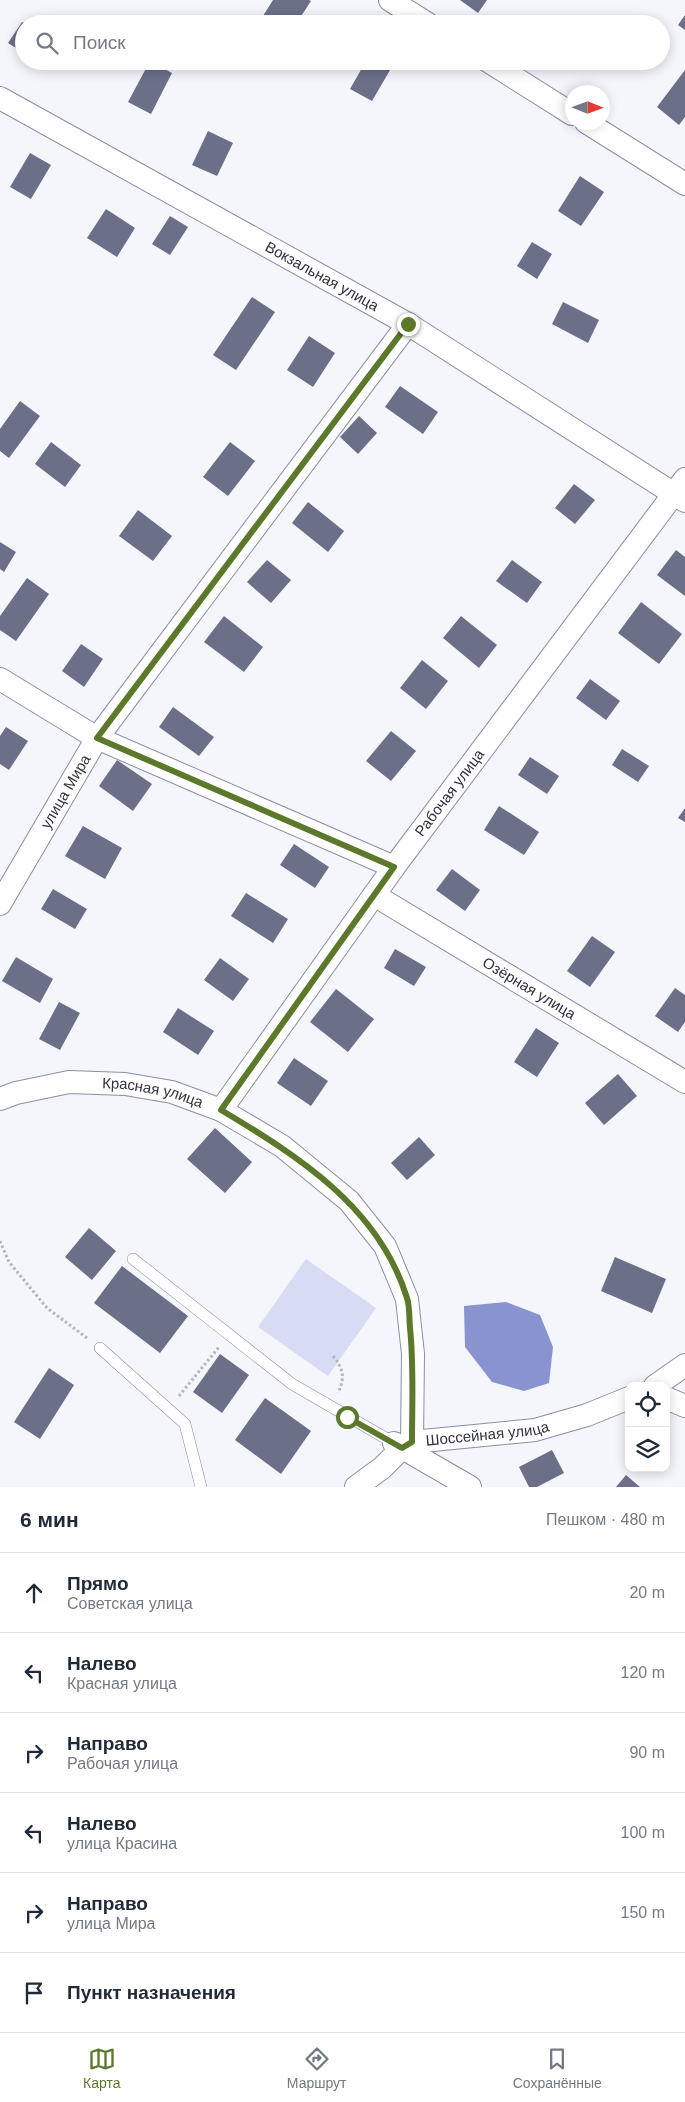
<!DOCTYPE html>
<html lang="ru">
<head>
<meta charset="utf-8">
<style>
  :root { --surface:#fff; --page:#f6f6f7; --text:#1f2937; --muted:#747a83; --line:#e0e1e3; --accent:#5c782b }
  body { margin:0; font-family:Helvetica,sans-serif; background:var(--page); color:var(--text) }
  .controls { position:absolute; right:15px; bottom:15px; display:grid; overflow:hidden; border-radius:10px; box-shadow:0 2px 12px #0003 }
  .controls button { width:45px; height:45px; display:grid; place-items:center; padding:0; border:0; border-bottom:1px solid var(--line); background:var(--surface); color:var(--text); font:25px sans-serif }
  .compass { position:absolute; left:565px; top:85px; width:45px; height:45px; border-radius:50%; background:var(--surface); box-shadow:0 2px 12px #0003; rotate:91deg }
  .stop { position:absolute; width:15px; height:15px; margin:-11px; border:4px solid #5c782b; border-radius:50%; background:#fff }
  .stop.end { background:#5c782b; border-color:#fff; box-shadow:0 1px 5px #0008 }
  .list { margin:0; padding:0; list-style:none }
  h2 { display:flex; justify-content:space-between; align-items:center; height:65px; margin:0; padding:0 20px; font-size:21px }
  h2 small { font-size:16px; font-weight:400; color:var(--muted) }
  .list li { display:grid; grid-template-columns:32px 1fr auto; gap:15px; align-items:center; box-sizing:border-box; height:80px; padding:0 20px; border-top:1px solid var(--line) }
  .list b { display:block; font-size:19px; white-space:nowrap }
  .list p { margin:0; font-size:16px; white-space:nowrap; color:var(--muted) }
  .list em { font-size:16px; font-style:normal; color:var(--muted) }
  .icon { flex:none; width:28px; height:28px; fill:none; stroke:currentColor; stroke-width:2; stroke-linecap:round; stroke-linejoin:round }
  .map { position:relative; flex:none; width:685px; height:1487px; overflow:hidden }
  .search { position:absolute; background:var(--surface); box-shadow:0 2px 12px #0003; left:15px; right:15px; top:15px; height:55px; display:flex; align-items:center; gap:12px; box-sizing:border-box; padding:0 18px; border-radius:28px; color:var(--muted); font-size:19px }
  .sheet { height:545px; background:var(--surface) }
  nav { display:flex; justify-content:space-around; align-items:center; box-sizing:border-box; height:70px; border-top:1px solid var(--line); background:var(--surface); font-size:14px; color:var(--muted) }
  nav a { display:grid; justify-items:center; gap:2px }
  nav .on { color:var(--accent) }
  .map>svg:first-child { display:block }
  .green { fill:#d7dcf4 }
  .water { fill:#8993d0 }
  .building { fill:#6b6f88 }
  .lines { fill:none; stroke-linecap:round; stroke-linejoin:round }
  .lane-casing { stroke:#898ea8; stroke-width:12 }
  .street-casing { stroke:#898ea8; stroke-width:24 }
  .path { stroke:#b4b6bd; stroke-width:3; stroke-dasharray:2.5 2.5; stroke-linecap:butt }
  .lane { stroke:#fff; stroke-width:11 }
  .street { stroke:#fff; stroke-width:22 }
  .route { stroke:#5c782b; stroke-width:6 }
  .labels { text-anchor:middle; stroke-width:5; stroke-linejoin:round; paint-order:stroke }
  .street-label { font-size:15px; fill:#31333d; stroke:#fff }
</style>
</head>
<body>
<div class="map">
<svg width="685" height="1487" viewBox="0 0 685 1487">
  <rect width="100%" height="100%" fill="#f5f6fc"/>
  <polygon class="green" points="306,1259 376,1308 328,1376 258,1327"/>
  <polygon class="water" points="506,1302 540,1315 553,1347 549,1383 524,1391 492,1382 465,1347 464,1306"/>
  <g class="building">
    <polygon points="273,0 309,0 311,1 296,24 258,24"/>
    <polygon points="460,0 487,0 478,13"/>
    <polygon points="685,15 685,30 678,25"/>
    <polygon points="22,22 24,23 24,53 8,43"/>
    <polygon points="150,61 172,73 151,114 128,102"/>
    <polygon points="366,61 387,61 393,65 372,101 350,89"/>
    <polygon points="685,70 685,117 679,125 657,107"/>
    <polygon points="208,131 233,143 217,176 192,165"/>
    <polygon points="30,153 51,165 31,199 10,187"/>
    <polygon points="580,176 604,192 581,226 558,211"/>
    <polygon points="106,209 135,228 117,257 87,238"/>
    <polygon points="170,216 188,227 170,255 152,244"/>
    <polygon points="532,242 552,254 537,279 517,266"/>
    <polygon points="252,297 275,312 236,370 213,355"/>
    <polygon points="563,302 599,320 588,343 552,324"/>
    <polygon points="309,336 335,353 313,387 287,370"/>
    <polygon points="400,386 438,412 423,434 385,407"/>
    <polygon points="20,401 40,416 9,458 0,451 0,429"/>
    <polygon points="359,416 377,433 358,454 340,437"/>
    <polygon points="51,442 81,465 65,487 35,464"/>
    <polygon points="230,442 255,461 228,496 203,477"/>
    <polygon points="574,484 595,500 575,524 555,508"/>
    <polygon points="308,502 344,531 328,552 292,523"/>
    <polygon points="138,510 172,536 153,561 119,536"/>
    <polygon points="0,542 16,552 4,572 0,569"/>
    <polygon points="676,550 685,557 685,596 657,575"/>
    <polygon points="267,560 291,580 271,603 247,582"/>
    <polygon points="512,560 542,582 527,603 496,581"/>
    <polygon points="27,578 49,594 16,641 0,630 0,616"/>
    <polygon points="641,602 682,634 659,664 618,633"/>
    <polygon points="224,616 263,647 244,672 204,642"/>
    <polygon points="461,616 497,645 479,668 443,638"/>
    <polygon points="81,644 103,659 84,687 62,671"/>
    <polygon points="422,660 448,681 426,709 400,688"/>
    <polygon points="590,679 620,701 606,720 576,698"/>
    <polygon points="173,707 214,737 199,756 159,727"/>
    <polygon points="6,727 28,741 9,770 0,764 0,736"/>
    <polygon points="391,731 416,751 391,781 366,761"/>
    <polygon points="622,749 649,766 638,782 612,765"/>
    <polygon points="530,757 559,776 547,794 518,775"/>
    <polygon points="117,760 152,784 133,811 99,786"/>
    <polygon points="499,806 539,832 524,855 484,830"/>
    <polygon points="685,808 685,822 678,818"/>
    <polygon points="83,826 122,848 105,879 65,856"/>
    <polygon points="294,844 329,867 315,888 280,865"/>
    <polygon points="452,869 480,890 465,911 436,890"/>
    <polygon points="53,889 87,909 75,929 41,909"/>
    <polygon points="246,893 288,919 273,943 231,916"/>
    <polygon points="592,936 615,952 590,987 567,971"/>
    <polygon points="395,949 426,967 414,986 384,968"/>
    <polygon points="16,957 53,979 40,1003 2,981"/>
    <polygon points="220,958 249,979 233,1001 204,980"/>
    <polygon points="675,988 685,995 685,1022 678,1032 655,1016"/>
    <polygon points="336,989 374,1019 348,1052 310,1022"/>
    <polygon points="59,1002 80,1013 60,1050 39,1039"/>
    <polygon points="178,1008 214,1031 198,1055 163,1032"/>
    <polygon points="536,1028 559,1043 537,1077 514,1062"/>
    <polygon points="294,1058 328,1081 311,1106 277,1083"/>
    <polygon points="618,1074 637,1096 604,1125 585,1103"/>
    <polygon points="215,1128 252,1162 225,1193 187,1159"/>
    <polygon points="419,1137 435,1155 407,1180 391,1163"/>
    <polygon points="89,1228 116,1251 92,1280 65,1257"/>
    <polygon points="615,1257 666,1279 652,1313 601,1291"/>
    <polygon points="122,1266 188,1316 160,1353 94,1303"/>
    <polygon points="220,1354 249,1375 222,1413 193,1392"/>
    <polygon points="49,1368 74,1385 40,1439 14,1422"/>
    <polygon points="265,1398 311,1431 281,1474 235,1440"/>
    <polygon points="552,1450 564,1473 537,1487 529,1487 519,1467"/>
    <polygon points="626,1475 640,1487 616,1487"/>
  </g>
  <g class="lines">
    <g class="lane-casing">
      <g id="lane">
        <polyline points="133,1259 292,1384 394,1443"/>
        <polyline points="100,1348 185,1424 201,1487"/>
      </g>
    </g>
    <g class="street-casing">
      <g id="street">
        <polyline points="390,0 428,24"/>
        <polyline points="488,61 572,114"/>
        <path id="s1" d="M0,98l408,226 277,177"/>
        <polyline points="586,122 685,184"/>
        <polyline points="0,679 97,738 394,867"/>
        <path id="s2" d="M374,895l311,187"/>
        <path id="s3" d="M0,904l97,-166 311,-414"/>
        <path id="s4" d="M0,1099l16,-6 53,-11 56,2 47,8 49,18 61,36 67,55 36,45 22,53 6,55 -1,88"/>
        <path id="s5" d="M221,1110l173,-243 291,-388"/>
        <polyline points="655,1386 685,1365"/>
        <polyline points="666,1398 685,1406"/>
        <polyline points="394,1443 470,1487"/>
        <path id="s6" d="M356,1487l26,-19 20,-20 10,-6 123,-12 52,-15 42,-17"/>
      </g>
    </g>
    <g class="path">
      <polyline points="0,1241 9,1262 47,1308 87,1338"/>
      <path d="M333,1356c11,14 12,21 5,37"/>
      <polyline points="179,1396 219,1347"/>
    </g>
    <use href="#lane" class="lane"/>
    <use href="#street" class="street"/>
  </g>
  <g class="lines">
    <path class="route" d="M347,1417l55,31 10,-6c0,-38 2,-76 -2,-114 -1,-10 0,-21 -3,-30 -28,-91 -109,-142 -186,-188l173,-243 -297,-129 311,-414"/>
  </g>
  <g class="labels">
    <g class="street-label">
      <text dy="5" stroke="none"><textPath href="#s1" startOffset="368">Вокзальная улица</textPath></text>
      <text dy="5" stroke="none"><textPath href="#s3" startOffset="130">улица Мира</textPath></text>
      <text dy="5" stroke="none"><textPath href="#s5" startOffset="391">Рабочая улица</textPath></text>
      <text dy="5" stroke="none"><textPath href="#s2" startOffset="181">Озёрная улица</textPath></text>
      <text dy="5" stroke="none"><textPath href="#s4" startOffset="156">Красная улица</textPath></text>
      <text dy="5" stroke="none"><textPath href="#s6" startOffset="148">Шоссейная улица</textPath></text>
    </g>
  </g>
</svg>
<div class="controls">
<button><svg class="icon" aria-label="locate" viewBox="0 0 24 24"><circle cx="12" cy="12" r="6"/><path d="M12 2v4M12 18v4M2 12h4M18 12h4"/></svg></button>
<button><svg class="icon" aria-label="layers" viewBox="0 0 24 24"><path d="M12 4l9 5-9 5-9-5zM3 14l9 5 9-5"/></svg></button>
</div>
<svg class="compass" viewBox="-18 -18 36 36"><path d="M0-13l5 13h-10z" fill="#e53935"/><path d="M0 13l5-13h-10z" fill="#747a83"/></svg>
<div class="stop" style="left:347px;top:1417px"></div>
<div class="stop end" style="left:408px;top:324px"></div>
<div class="search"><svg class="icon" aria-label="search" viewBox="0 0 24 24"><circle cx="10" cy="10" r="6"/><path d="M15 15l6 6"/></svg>Поиск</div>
</div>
<section class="sheet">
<h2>6 мин<small>Пешком · 480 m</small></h2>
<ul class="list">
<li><svg class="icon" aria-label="ahead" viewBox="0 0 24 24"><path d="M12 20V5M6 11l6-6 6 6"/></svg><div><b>Прямо</b><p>Советская улица</p></div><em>20 m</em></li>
<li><svg class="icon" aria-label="left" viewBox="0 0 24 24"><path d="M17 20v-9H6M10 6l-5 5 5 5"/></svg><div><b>Налево</b><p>Красная улица</p></div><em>120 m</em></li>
<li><svg class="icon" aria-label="right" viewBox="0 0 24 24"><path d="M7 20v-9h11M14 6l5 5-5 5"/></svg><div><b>Направо</b><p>Рабочая улица</p></div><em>90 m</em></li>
<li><svg class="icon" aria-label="left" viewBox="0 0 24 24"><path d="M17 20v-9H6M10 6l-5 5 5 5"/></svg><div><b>Налево</b><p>улица Красина</p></div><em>100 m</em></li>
<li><svg class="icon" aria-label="right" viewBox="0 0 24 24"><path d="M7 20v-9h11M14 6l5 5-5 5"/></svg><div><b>Направо</b><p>улица Мира</p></div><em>150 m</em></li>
<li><svg class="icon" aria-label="arrive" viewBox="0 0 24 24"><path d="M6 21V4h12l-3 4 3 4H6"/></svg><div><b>Пункт назначения</b></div></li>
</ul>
</section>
<nav>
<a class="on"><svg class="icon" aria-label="map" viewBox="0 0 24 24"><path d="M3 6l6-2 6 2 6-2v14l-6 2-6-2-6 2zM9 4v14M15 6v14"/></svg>Карта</a>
<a><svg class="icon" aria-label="directions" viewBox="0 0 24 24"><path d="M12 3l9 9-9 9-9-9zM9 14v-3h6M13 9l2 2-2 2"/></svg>Маршрут</a>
<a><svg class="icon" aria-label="saved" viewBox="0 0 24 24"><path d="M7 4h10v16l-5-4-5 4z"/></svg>Сохранённые</a>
</nav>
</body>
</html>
